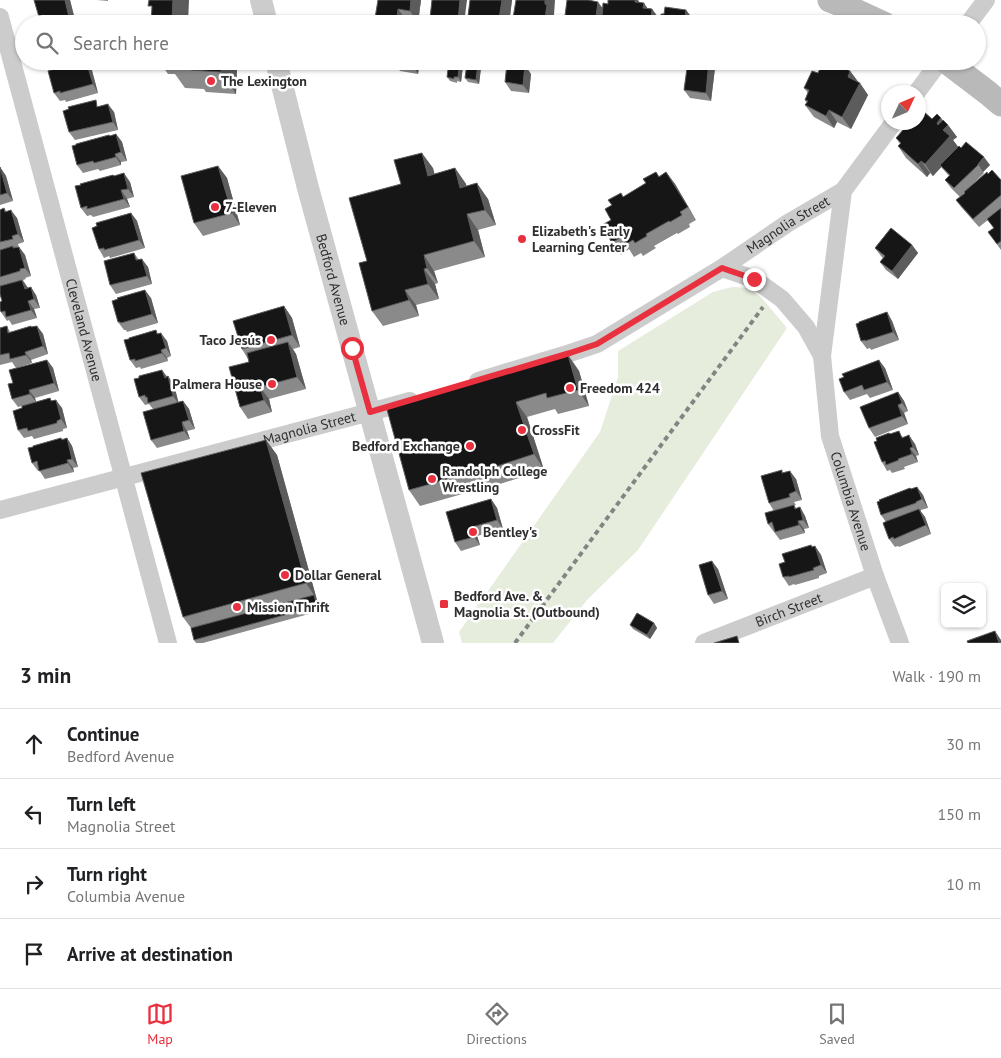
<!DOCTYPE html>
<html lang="en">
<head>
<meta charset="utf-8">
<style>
  :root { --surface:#fff; --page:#f6f6f6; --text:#202124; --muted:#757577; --line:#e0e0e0; --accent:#e8303e }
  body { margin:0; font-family:"PT Sans",sans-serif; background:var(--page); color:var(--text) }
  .controls { position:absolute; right:15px; bottom:15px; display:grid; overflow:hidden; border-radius:8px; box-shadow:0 1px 4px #0004 }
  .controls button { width:45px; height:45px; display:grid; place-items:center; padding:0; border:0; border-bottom:1px solid var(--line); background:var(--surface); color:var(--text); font:25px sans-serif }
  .compass { position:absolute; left:881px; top:85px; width:45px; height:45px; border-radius:50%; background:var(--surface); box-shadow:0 1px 4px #0004; rotate:46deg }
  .stop { position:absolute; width:15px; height:15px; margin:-11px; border:4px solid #e8303e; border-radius:50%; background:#fff }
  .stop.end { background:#e8303e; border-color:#fff; box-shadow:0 1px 5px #0008 }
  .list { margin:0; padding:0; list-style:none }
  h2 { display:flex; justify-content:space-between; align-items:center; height:65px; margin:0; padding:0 20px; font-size:21px }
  h2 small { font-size:16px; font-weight:400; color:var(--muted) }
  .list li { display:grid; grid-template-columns:32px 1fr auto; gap:15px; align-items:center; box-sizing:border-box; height:70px; padding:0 20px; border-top:1px solid var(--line) }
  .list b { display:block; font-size:19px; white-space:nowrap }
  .list p { margin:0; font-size:16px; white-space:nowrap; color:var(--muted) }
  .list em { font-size:16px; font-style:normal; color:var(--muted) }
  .icon { flex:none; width:28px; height:28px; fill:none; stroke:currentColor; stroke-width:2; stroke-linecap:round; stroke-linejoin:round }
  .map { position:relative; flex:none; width:1001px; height:643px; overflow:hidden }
  .search { position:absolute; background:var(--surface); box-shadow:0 1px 4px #0004; left:15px; right:15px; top:15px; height:55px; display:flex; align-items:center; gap:12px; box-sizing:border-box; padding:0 18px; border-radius:28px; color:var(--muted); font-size:19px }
  .sheet { height:345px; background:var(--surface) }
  nav { display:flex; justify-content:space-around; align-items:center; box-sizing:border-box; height:70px; border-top:1px solid var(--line); background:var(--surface); font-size:14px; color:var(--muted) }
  nav a { display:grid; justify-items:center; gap:2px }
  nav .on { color:var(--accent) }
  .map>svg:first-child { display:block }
  .green { fill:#e6eddd }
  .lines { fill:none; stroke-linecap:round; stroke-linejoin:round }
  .minor { stroke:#ccc; stroke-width:18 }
  .tertiary { stroke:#ccc; stroke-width:22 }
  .secondary { stroke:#b9b9b9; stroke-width:25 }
  .rail { stroke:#848484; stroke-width:4; stroke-dasharray:5 4; stroke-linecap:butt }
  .wall { fill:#8a8a8a }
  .shaded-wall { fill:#5c5c5c }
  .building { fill:#161616; stroke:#5c5c5c }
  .route { stroke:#e8303e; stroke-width:6 }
  .poi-dot { fill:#e8303e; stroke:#fff; stroke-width:2 }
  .labels { text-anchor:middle; stroke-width:5; stroke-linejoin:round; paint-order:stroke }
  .poi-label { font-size:14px; font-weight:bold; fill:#2f2f2f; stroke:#fff; text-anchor:start }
  .street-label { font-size:14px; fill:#2f2f2f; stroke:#fff }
</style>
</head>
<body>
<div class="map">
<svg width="1001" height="643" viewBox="0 0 1001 643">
  <rect width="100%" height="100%" fill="#fff"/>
  <polygon class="green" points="732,287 749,288 761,297 787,328 638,550 587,600 553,643 462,643 459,632 600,432 618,377 618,351 713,292"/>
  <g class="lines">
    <g class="minor">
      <path id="s1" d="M0,17l168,626"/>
      <polyline points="968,24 986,0"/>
      <polyline points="917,92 940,61"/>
      <path id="s2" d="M894,122l-51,69 -21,165 8,80 45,140 25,67"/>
      <polyline points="722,268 754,279 782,299 806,327 822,356"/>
      <path id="s3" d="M478,381l92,-28 27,-9 125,-76 66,-45 55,-32"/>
      <path id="s4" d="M0,510l370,-98 40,-11"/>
      <path id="s5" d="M704,643l171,-67"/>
    </g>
    <g class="tertiary">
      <polyline points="261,0 267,24"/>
      <path id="s6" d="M276,61l32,127 125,455"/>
    </g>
    <g class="secondary">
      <polyline points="830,0 838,3 884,24"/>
      <polyline points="946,61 988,93 1001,104"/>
    </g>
    <polyline class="rail" points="515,643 763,307"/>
  </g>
  <g class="wall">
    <polygon points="70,0 76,24 41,24"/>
    <polygon points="97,0 108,0 108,1"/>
    <polygon points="421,0 418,23 407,21 406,24 379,24 375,18"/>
    <polygon points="432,0 464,24 434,24 430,18"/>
    <polygon points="470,0 512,0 509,24 472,24 472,21 468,16"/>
    <polygon points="567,0 590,0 603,8 608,4 641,3 647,8 652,9 660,20 664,14 686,10 692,18 692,24 605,24 605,22 603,19 602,24 564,24"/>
    <polygon points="159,61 232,61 237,69 236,94 206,92 204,89 185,88 175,74 168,74"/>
    <polygon points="420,61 418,74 400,71 397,67"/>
    <polygon points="688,61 726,61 726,62 724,62 723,64 720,63 720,65 712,63 715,68 711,101 690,98 684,90"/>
    <polygon points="478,64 481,68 479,84 468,82 465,78"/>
    <polygon points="463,66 461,82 457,81 457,83 450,81 447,77"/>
    <polygon points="91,67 98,93 66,102 65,100 60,101 54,93"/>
    <polygon points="833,70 850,71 868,95 851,129 837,122 834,128 814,117 805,105 807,103 805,100 808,93 804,88 818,73"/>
    <polygon points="531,74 529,93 511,91 505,82"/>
    <polygon points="100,106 114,112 118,130 75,140 69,132"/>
    <polygon points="932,119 942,120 948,125 957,137 953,140 958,147 990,165 983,172 984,173 969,188 988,174 1001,180 1001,250 988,232 994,228 988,220 979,227 962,208 956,200 965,193 964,193 960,197 951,188 945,180 949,176 941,167 933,176 930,173 927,177 906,158 898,146 900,144 896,138"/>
    <polygon points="116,134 122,142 127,161 121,162 121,165 100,171 98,169 83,173 77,165 110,136"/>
    <polygon points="218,166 227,178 240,225 203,236 194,223"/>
    <polygon points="0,167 6,176 13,201 0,205"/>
    <polygon points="433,168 434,174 455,168 466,184 466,186 488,199 496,225 478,230 485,257 434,271 438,283 435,284 439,299 416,305 419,316 383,326 372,311 367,261"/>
    <polygon points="666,172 675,184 696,220 689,224 690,227 678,234 677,233 654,246 656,248 643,256 641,253 634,257 629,249 621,255 612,243 611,220 624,197"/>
    <polygon points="114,176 130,182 134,197 127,199 130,207 93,217 91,215 87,216 81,208"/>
    <polygon points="4,208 7,212 17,218 24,242 18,244 19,247 25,255 31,276 25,278 26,279 23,280 28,288 36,295 40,308 34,309 37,318 12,325 9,320 7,321 1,312 2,301 0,286 0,210"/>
    <polygon points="131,213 137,221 145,248 110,258 109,256 104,258 99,249 97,226"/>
    <polygon points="912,245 918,253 898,279 886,270 880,262 883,258 881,256 875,248"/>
    <polygon points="134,253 139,260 148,267 152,284 116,294 110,285"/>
    <polygon points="151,298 158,323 127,332 126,330 124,330 118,322"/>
    <polygon points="284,306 292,318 300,347 293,349 296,354 306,389 269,399 272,412 248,419 240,407 249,362 248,359 242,349"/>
    <polygon points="887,312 892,321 899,340 871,350 870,348 867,349 861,341"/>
    <polygon points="7,326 10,332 37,326 43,334 48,354 31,360 32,363 16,368 12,362 0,365 0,328"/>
    <polygon points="156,330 158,334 167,341 171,356 167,358 168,361 141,369 140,367 136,368 130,360"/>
    <polygon points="568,355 579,371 589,406 558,414 555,409 527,417 544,470 481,490 480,489 420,506 409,490"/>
    <polygon points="47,360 53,368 59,391 35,398 36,402 50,398 52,401 62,408 67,428 63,429 63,431 34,439 32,436 24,438 18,430 22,408 22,406 18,407 12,399 13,383"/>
    <polygon points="885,368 893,390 870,398 867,394 850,400 844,392"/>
    <polygon points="168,376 174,385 178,402 183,401 189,409 195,429 187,431 190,439 157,448 151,440 153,409 149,404 145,405 139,397"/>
    <polygon points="898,392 904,401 908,411 904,413 908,424 875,437 869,428"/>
    <polygon points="890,434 904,437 915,444 919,455 916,456 918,462 904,467 905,469 892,473 890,470 887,471 882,462"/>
    <polygon points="67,438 72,446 78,467 73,468 74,472 45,479 39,470 38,471 32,463 62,439"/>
    <polygon points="266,440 277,455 320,611 203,643 196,643 194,640 191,628 183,617"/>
    <polygon points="783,473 796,479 802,500 794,502 796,505 794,505 796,508 800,507 805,516 809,528 804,529 805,533 780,540 768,524 774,511 769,503"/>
    <polygon points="917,487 923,495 928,508 921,510 921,512 925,517 931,534 899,547 898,546 895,547 889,539 886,522 881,515 911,489"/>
    <polygon points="491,499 497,508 503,529 477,536 480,545 461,551 455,542"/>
    <polygon points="815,546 821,555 827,573 819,576 819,578 795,585 794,584 789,586 783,577 785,562"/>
    <polygon points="718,569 728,599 714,604 708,595"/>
    <polygon points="654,623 657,628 650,639 633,629 630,625"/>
  </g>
  <g class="shaded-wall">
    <polygon points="65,0 70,0 76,24 74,24 69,17"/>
    <polygon points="173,0 189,0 188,24 174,24 172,20"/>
    <polygon points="411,0 421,0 418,23 410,11"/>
    <polygon points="460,0 467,0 464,24 460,24 458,21"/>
    <polygon points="502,0 512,0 509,24 502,24 499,19"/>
    <polygon points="545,0 555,0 554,15 555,17 554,24 549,24 545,18"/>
    <polygon points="635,0 638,0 643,7 644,3 652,15 652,9 661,21 660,24 651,24 635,2"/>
    <polygon points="598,2 604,10 602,18 603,19 602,24 595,24"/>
    <polygon points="398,9 407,21 406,24 399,24 397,18"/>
    <polygon points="686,10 692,18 692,24 687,24 685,17"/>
    <polygon points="490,19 494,24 490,24"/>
    <polygon points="86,61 87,61 91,67 98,93 93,84"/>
    <polygon points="221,61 232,61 237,69 236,94 221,72"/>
    <polygon points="416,61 420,61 418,74 415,69"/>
    <polygon points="709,61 711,61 715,68 711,101 706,93"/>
    <polygon points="460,62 463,66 461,82 458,77"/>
    <polygon points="478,64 481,68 479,84 476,80"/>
    <polygon points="525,65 531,74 529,93 523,85"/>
    <polygon points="850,71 859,83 848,77"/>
    <polygon points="860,83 868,95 851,129 842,117"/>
    <polygon points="108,104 114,112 118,130 113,122"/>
    <polygon points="829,110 837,122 834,128 826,116"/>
    <polygon points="941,118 947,126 948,125 957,137 953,140 959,148 933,176 925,164 937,123"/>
    <polygon points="116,134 122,142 127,161 121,152"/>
    <polygon points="422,153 433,168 439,191 428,176"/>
    <polygon points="115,154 121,162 121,165 116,157"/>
    <polygon points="984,157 990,165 983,172 978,164"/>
    <polygon points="921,161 930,173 927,177 918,164"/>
    <polygon points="218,166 227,178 240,225 232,213"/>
    <polygon points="0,167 6,176 13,201 7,193"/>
    <polygon points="455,168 466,184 471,204 460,188"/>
    <polygon points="666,172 675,184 696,220 688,207"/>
    <polygon points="124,173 130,182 134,197 128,189"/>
    <polygon points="477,183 488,199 496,225 485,210"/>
    <polygon points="121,190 127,199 130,207 124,199"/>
    <polygon points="11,210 17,218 24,242 18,234"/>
    <polygon points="131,213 137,221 145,248 139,240"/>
    <polygon points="467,214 478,230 485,257 474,241"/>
    <polygon points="912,245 918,253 898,279 892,271"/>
    <polygon points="19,247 25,255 31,276 25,268"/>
    <polygon points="424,255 434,271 438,283 427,268"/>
    <polygon points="142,259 148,267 152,284 147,276"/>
    <polygon points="424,269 435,284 439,299 428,284"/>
    <polygon points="22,280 28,288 25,289"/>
    <polygon points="31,287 36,295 40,308 34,299"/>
    <polygon points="145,290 151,298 158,323 152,314"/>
    <polygon points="405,290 416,305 419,316 409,300"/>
    <polygon points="28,301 34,309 37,318 31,310"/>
    <polygon points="284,306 292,318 300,347 292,335"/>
    <polygon points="887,312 892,321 899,340 893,332"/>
    <polygon points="37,326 43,334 48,354 43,346"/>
    <polygon points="161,333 167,341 171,356 166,348"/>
    <polygon points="288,342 296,354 306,389 297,377"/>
    <polygon points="161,350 167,358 168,361 162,353"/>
    <polygon points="25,352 31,360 32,363 26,355"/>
    <polygon points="568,355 579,371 589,406 578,390"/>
    <polygon points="47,360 53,368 59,391 54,383"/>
    <polygon points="879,360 885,368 893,390 887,382"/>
    <polygon points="162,370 168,378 165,378"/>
    <polygon points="168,376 174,385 179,404 173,396"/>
    <polygon points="260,387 269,399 272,412 264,400"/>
    <polygon points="29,390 35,398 36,402 30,394"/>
    <polygon points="898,392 904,401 908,411 902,403"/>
    <polygon points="56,400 62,408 67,428 61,419"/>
    <polygon points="183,401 189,409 195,429 189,420"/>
    <polygon points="516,402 527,417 544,470 534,454"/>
    <polygon points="898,405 904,413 908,424 902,416"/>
    <polygon points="182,422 187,431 190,439 184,431"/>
    <polygon points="909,435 915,444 919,455 913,447"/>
    <polygon points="67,438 72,446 78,467 72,459"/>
    <polygon points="266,440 277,455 320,611 317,606 314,595 306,583"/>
    <polygon points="910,448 916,456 918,462 912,454"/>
    <polygon points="67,460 73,468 74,472 68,463"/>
    <polygon points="790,471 796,479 802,500 796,491"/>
    <polygon points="917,487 923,495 928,508 922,499"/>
    <polygon points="491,499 497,508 503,529 497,520"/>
    <polygon points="800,507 805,516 809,528 803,520"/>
    <polygon points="919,509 925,517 931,534 926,525"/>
    <polygon points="798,521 804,529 805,533 799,525"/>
    <polygon points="472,527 477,536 480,545 474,537"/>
    <polygon points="815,546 821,555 827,573 821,565"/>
    <polygon points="712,561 718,569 728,599 722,591"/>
    <polygon points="654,623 657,628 650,639 647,635"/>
    <polygon points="995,631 1001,640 1001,643 999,643"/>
  </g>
  <g class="building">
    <polygon points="34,0 65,0 69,17 46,24 41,24"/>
    <polygon points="149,0 173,0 172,20 180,21 180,24 151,24 152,6 148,6"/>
    <polygon points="378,0 411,0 410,11 398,9 397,18 400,19 399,24 382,23 383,19 375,18"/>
    <polygon points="432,0 460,0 458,21 430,18"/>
    <polygon points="470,0 502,0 499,19 490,19 490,24 472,24 473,16 468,16"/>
    <polygon points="516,0 545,0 545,4 547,5 545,18 551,19 550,24 512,24"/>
    <polygon points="567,0 588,0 598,2 595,24 564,24"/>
    <polygon points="608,0 635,0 635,2 644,3 643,8 652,9 651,23 641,22 641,24 605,24 606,18 602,18 603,3 608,4"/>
    <polygon points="665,7 686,10 685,17 688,18 687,24 660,24 661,14 664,14"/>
    <polygon points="705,19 730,24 704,24"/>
    <polygon points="70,61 86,61 93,84 60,93 60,91 54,93 48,71 54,69 53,66"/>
    <polygon points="170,61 221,61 221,72 191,70 191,68 170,67"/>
    <polygon points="397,61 416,61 415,69 397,67"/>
    <polygon points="449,61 460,62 458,77 454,77 454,79 447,77"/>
    <polygon points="688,61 709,61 706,93 684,90"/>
    <polygon points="467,63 478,64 476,80 465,78"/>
    <polygon points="507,63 525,65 523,85 505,82"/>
    <polygon points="822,64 833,70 836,64 850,71 848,77 860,83 842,117 829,110 826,116 805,105 808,101 805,100 809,90 804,88 812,71 818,73"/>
    <polygon points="96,100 97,107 108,104 113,122 69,132 63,111 69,109 68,107"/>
    <polygon points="922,110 932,119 937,114 941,118 937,123 938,125 943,120 948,125 943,130 950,136 925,164 921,161 918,164 898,146 901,143 896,138 910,122 918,122 918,113"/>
    <polygon points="116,134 121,152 115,154 116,157 94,163 93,161 77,165 72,146 76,145 76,144 109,135 110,136"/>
    <polygon points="966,142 984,157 978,164 978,165 954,188 945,180 950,175 940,165 959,146 961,148"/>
    <polygon points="422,153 428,176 455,168 460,188 477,183 485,210 467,214 474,241 424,255 427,268 424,269 428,284 405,290 409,300 372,311 359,263 367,261 349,198 401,184 394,160"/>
    <polygon points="218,166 232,213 194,223 181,176"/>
    <polygon points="0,167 7,193 0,195"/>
    <polygon points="992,170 1001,180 1001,195 973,219 956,200 965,193 964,192 987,172 988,174"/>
    <polygon points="656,172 659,177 666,172 688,207 680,212 682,215 670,222 669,221 646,234 647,236 635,243 633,240 626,244 621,237 612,243 602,225 611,220 605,209 612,205 608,200 621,193 623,197 646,183 643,179"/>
    <polygon points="124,173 128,189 121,190 124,199 87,209 87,206 81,208 75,186 81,185 80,184 113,175 114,176"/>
    <polygon points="4,208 5,212 11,210 18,234 12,236 13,239 0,242 0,210"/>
    <polygon points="1001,208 1001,241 997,244 988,232 994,228 987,219"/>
    <polygon points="131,213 139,240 104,250 104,248 99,249 92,228 97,226 96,223"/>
    <polygon points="891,228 912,245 892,271 880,262 885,256 875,248"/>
    <polygon points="13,246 13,248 19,247 25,268 20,269 20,271 0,277 0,250"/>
    <polygon points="134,253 136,260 142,259 147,276 110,285 104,261"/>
    <polygon points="22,280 25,289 31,287 34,299 28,301 31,310 6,317 5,311 1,312 0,309 0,302 2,301 0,294 0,286"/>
    <polygon points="145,290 152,314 121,323 120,322 118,322 112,301 118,299 117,298"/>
    <polygon points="284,306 292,335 242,349 233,321"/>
    <polygon points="887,312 893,332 865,341 865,340 861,341 856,324 859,323 859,322"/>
    <polygon points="7,326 8,333 31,326 31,327 37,326 43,346 25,352 26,355 10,359 9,353 0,355 0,328"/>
    <polygon points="156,330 157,334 161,333 166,348 161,350 162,353 135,361 135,359 130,360 124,340 129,339 129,338"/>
    <polygon points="288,342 297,377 260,387 264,400 240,407 229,367 249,362 247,353"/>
    <polygon points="568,355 578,390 547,398 546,393 516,402 534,454 470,475 470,473 409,490 386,406"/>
    <polygon points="47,360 54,383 29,390 30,394 12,399 8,384 13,383 9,370"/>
    <polygon points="879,360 887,382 864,390 862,385 844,392 839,379 844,377 842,374"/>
    <polygon points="162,370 165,378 168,376 173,396 148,403 147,397 145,397 145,395 139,397 134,379 139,378 139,376"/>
    <polygon points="898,392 902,403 898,405 902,416 869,428 860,407"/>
    <polygon points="50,398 51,401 56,400 61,419 57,421 57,423 28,431 27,428 18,430 13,411 22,408 22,406"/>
    <polygon points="183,401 189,420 182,422 184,431 151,440 143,412"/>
    <polygon points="899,431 902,438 909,435 913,447 910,448 912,454 898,459 899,460 886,465 885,461 882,462 874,442 877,441 876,438 889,433 890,434"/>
    <polygon points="61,438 62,440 67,438 72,459 67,460 68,463 39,471 37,461 32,463 28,448 33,447 33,446"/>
    <polygon points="266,440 306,583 183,617 141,473"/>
    <polygon points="782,470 782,473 790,471 796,491 789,494 790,497 769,503 761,476"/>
    <polygon points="917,487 922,499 916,502 916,503 881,515 877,502 880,501 879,500 910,488 911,489"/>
    <polygon points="491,499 497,520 472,527 474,537 455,542 446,512"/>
    <polygon points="794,505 795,509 800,507 803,520 798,521 799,525 775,532 772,522 768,524 765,513"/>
    <polygon points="919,509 926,525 894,539 893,537 889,539 883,523 887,521"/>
    <polygon points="811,545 812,547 815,546 821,565 813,568 814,570 789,577 789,576 783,577 779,564 785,562 782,554"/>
    <polygon points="712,561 722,591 708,595 699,565"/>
    <polygon points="314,595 317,606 194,640 191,628"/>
    <polygon points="637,613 654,623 647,635 630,625"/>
    <polygon points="995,631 999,643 968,643 967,641"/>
    <polygon points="737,636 739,643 714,643"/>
  </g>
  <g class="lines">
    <polyline class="route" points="352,348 370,412 570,353 597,344 722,268 754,279"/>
  </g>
  <g class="poi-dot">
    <circle cx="211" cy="81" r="5"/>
    <circle cx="215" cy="207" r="5"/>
    <circle cx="522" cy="239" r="5"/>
    <circle cx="271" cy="340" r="5"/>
    <circle cx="272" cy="384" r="5"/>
    <circle cx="570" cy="388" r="5"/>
    <circle cx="522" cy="430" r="5"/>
    <circle cx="470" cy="446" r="5"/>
    <circle cx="432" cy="479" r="5"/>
    <circle cx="473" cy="532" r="5"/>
    <circle cx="285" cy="575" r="5"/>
    <rect x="439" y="599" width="10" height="10" rx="2.5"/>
    <circle cx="237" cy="607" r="5"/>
  </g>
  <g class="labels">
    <g class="poi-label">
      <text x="221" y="86">The Lexington</text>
      <text x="225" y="212">7-Eleven</text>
      <text x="532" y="236">Elizabeth's Early<tspan x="532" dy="16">Learning Center</tspan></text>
      <text x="261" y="345" text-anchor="end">Taco Jesús</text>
      <text x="262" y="389" text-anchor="end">Palmera House</text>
      <text x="580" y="393">Freedom 424</text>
      <text x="532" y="435">CrossFit</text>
      <text x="460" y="451" text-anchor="end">Bedford Exchange</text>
      <text x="442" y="476">Randolph College<tspan x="442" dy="16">Wrestling</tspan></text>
      <text x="483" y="537">Bentley's</text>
      <text x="295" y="580">Dollar General</text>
      <text x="454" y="601">Bedford Ave. &amp;<tspan x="454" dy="16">Magnolia St. (Outbound)</tspan></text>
      <text x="247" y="612">Mission Thrift</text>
    </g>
    <g class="street-label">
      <text dy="5" stroke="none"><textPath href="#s3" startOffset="350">Magnolia Street</textPath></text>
      <text dy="5" stroke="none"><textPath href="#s6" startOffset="226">Bedford Avenue</textPath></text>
      <text dy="5" stroke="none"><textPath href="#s1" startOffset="324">Cleveland Avenue</textPath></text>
      <text dy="5" stroke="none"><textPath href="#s4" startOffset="320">Magnolia Street</textPath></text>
      <text dy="5" stroke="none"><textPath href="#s2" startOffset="401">Columbia Avenue</textPath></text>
      <text dy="5" stroke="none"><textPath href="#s5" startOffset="91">Birch Street</textPath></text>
    </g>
  </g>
</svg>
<div class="controls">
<button><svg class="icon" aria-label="layers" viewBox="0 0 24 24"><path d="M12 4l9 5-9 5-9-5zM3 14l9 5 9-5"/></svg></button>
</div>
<svg class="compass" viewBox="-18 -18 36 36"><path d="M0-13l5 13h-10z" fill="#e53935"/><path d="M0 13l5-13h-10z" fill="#757577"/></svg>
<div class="stop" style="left:352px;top:348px"></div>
<div class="stop end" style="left:754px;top:279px"></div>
<div class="search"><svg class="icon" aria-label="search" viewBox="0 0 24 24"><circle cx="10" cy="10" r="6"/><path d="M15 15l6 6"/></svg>Search here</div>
</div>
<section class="sheet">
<h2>3 min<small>Walk · 190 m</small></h2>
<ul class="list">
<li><svg class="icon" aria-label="ahead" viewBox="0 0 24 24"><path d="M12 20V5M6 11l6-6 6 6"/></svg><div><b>Continue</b><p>Bedford Avenue</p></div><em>30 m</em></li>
<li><svg class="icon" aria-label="left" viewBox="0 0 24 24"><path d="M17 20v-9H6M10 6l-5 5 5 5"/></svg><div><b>Turn left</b><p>Magnolia Street</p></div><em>150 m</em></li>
<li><svg class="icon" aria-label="right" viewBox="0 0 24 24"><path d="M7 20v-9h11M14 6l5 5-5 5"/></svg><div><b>Turn right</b><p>Columbia Avenue</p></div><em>10 m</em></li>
<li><svg class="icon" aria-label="arrive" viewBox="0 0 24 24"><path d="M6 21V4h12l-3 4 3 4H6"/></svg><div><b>Arrive at destination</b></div></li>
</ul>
</section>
<nav>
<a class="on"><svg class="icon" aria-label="map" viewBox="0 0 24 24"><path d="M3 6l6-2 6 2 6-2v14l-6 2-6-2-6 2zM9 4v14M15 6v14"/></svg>Map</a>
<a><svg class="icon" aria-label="directions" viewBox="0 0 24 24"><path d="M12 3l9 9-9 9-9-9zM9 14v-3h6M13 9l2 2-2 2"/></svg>Directions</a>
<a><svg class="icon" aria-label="saved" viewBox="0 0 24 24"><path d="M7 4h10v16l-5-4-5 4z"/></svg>Saved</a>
</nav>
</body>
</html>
